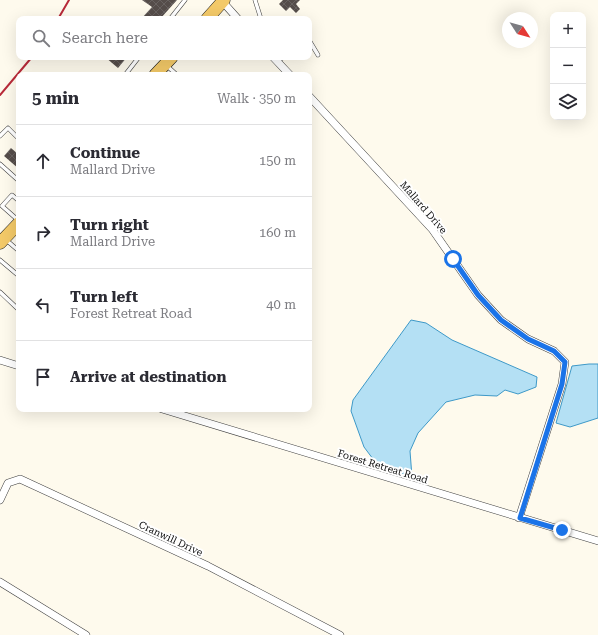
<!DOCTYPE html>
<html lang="en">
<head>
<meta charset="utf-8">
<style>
  :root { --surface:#fff; --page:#f2f2f3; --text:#2b2b33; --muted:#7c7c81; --line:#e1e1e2 }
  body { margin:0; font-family:"Roboto Serif",serif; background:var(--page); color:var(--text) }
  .controls { position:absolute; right:12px; top:12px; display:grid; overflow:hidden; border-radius:8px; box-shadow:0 4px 16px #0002 }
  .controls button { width:36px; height:36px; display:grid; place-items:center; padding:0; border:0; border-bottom:1px solid var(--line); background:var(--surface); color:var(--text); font:20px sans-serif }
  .compass { position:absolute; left:502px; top:12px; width:36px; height:36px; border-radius:50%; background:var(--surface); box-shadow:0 4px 16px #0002; rotate:126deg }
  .stop { position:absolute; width:12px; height:12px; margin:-9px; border:3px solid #1a73e8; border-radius:50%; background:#fff }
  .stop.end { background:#1a73e8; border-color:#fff; box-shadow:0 1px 4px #0008 }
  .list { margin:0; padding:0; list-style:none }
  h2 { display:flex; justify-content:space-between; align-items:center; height:52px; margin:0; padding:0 16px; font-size:17px }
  h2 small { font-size:13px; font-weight:400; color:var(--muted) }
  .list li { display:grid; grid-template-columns:26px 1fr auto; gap:12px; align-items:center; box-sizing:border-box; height:72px; padding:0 16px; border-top:1px solid var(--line) }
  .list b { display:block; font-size:15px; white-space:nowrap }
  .list p { margin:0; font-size:13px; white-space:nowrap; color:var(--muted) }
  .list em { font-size:13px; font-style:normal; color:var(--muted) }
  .icon { flex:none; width:22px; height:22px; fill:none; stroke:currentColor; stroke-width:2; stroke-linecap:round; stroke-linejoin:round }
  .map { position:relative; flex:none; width:598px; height:635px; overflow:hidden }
  .search { position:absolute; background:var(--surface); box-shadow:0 4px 16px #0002; left:16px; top:16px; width:296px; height:44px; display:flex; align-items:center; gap:10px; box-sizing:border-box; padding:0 14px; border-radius:8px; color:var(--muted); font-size:15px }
  .panel { position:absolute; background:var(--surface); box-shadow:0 4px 16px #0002; left:16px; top:72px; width:296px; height:340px; border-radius:8px }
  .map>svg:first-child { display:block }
  .water { fill:#b4e0f4; stroke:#3e99c8 }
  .building { fill:url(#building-cross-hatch) }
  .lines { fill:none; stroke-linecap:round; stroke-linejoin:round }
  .service-casing { stroke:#404040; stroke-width:4.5 }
  .minor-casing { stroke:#404040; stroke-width:8 }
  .primary-casing { stroke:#1e1e1e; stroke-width:13 }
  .service { stroke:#fff; stroke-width:3.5 }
  .minor { stroke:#fff; stroke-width:7 }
  .primary { stroke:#f3c968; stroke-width:12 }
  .rail { stroke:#b82a39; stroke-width:2 }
  .route { stroke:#1a73e8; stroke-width:5 }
  .labels { text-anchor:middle; stroke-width:4; stroke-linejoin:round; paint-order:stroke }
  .street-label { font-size:10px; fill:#0d0d0d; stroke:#fff }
</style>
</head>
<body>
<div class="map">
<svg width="598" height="635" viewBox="0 0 598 635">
  <defs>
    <pattern id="building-cross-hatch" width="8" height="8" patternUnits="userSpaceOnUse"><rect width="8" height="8" fill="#554d4a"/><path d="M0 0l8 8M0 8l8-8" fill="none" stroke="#686260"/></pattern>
  </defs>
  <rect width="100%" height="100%" fill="#fefaed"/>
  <g class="water">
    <polygon points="411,320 426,323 452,340 537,377 536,387 518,394 505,390 497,396 475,395 446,402 418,433 410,451 412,477 376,463 364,447 351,411 353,400"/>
    <polygon points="589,364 598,364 598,418 570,427 556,423 572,366"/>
  </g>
  <g class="building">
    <polygon points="142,0 177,0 160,19 141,19 152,7"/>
    <polygon points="283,0 300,0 296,4 300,9 296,13 290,7 286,11 279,4"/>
    <polygon points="105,57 127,57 118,68"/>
    <polygon points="11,148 19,155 19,169 4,156"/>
  </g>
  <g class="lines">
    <g class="service-casing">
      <g id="service">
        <polyline points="255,0 261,19"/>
        <polyline points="170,19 185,0"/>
        <polyline points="309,40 318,55"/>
        <polyline points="277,61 284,57"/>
        <polyline points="166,65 177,75"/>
        <polyline points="125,75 139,57"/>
        <polyline points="19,108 19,114"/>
        <polyline points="0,136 8,128 19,139"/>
        <polyline points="0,164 19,181"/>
        <polyline points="19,201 12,195 2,206 19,221"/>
        <polyline points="5,239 19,251"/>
        <polyline points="0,260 19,276"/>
        <polyline points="0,292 19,310"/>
      </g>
    </g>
    <g class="minor-casing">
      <g id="minor">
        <polyline points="221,0 238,19"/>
        <polyline points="273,57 290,75"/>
        <polyline points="309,96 432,229 478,295 501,320 528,339 554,351 565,362 562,384 519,518"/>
        <polyline points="0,360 19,366"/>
        <polyline points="162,409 598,541"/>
        <polyline points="0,500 8,483 20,479 208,566 340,635"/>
        <polyline points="0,582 86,635"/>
      </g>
    </g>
    <g class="primary-casing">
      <g id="primary">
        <polyline points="207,19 224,0"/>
        <polyline points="155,75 172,57"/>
        <polyline points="0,243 19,223"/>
      </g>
    </g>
    <use href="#service" class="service"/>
    <use href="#minor" class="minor"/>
    <use href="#primary" class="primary"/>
    <g class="rail">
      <polyline points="58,19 69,0"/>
      <polyline points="0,95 32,57"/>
    </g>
  </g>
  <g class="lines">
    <polyline class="route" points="453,259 478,295 501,320 528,339 554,351 565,362 562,384 520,518 562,530"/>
  </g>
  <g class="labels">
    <g class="street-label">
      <text transform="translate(424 207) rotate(49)" y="4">Mallard Drive</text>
      <text transform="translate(383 466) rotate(17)" y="4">Forest Retreat Road</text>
      <text transform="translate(171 538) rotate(25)" y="4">Cranwill Drive</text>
    </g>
  </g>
</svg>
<div class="controls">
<button>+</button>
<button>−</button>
<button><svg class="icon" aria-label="layers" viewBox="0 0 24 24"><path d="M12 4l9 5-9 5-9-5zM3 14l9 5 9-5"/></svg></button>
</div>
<svg class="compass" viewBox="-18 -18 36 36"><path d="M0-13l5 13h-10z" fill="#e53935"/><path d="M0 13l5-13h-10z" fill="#7c7c81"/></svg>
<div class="stop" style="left:453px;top:259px"></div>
<div class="stop end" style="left:562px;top:530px"></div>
<div class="search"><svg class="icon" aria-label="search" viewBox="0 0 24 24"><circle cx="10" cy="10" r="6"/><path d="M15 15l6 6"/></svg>Search here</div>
<section class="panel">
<h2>5 min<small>Walk · 350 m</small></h2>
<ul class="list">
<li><svg class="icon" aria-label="ahead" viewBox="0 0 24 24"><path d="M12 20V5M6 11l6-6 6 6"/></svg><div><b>Continue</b><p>Mallard Drive</p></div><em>150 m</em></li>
<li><svg class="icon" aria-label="right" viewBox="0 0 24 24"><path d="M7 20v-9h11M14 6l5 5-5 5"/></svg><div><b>Turn right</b><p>Mallard Drive</p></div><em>160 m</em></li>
<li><svg class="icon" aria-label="left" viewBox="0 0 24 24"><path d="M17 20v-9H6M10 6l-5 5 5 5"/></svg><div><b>Turn left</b><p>Forest Retreat Road</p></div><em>40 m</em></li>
<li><svg class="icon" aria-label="arrive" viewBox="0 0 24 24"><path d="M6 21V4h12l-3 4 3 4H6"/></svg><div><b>Arrive at destination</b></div></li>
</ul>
</section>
</div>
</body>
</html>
